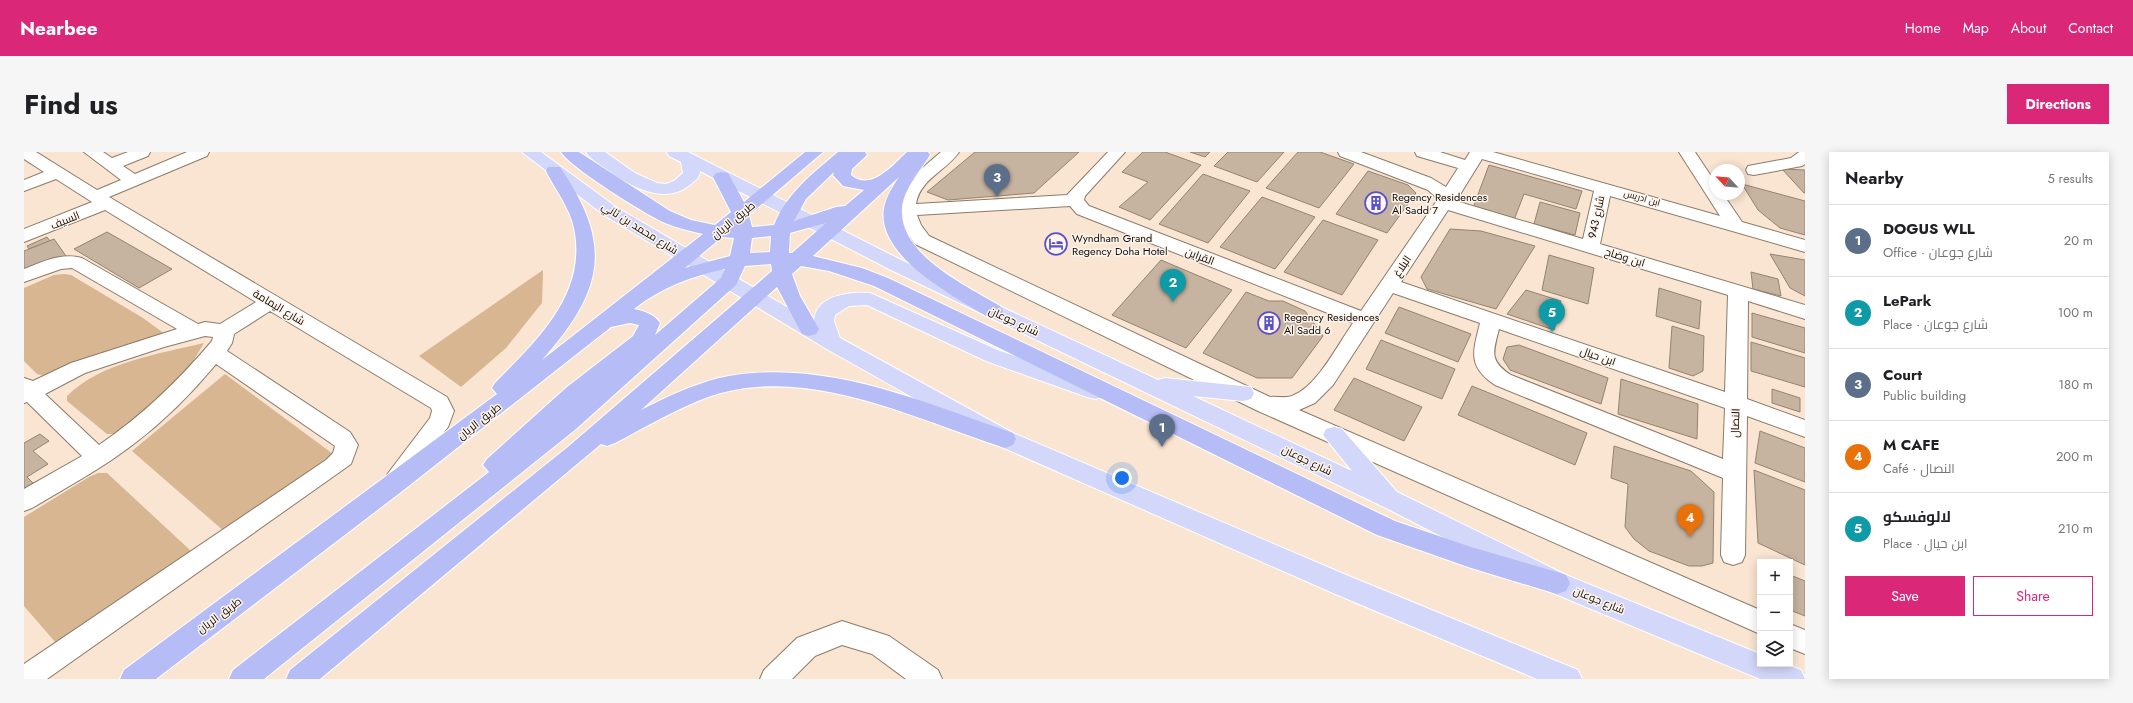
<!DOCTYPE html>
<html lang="en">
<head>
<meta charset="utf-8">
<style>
  :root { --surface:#fff; --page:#f6f6f6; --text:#202124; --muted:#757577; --line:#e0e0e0; --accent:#db2777 }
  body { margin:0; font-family:Jost,Cairo,sans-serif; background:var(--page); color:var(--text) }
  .controls { position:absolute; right:12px; bottom:12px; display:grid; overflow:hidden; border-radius:0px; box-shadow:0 2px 10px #0003 }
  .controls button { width:36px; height:36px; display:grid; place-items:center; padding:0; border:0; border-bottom:1px solid var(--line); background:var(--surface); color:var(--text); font:20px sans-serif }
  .compass { position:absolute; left:1685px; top:12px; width:36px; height:36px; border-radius:50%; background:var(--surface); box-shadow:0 2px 10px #0003; rotate:296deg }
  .you { position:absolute; left:1098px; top:326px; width:14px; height:14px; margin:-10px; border:3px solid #fff; border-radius:50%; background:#1a73e8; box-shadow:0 0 0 6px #1a73e833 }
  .badge { display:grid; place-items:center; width:26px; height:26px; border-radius:50%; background:var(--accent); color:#fff; font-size:13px; font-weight:700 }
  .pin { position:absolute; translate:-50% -33px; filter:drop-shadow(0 1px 2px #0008) }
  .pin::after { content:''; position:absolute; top:21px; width:14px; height:12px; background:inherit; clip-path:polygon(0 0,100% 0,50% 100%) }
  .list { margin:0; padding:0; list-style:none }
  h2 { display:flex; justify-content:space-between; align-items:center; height:52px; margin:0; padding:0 16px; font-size:17px }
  h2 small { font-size:13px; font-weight:400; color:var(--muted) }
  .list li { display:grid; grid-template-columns:26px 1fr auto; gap:12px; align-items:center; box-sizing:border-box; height:72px; padding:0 16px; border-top:1px solid var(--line) }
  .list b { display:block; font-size:15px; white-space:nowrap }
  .list p { margin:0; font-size:13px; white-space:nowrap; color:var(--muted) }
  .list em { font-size:13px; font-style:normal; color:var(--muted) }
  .actions { display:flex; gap:8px; padding:12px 16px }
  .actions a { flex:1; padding:9px 0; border:1px solid var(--accent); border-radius:0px; text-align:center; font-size:14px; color:var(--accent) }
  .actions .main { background:var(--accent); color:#fff }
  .icon { flex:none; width:22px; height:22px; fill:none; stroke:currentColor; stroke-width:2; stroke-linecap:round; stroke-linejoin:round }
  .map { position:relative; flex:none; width:1781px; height:527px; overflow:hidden; border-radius:0px }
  header { display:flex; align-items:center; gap:24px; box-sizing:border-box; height:56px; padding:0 20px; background:var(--accent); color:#fff }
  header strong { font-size:19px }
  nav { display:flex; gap:22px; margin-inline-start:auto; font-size:14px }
  .intro { display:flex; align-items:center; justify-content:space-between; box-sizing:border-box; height:96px; padding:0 24px }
  h1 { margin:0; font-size:28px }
  .button { padding:10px 18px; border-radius:0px; background:var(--accent); color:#fff; font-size:14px; font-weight:700 }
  main { display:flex; gap:24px; padding:0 24px }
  aside { flex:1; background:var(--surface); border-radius:0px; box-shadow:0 2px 10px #0003 }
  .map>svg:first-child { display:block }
  .green { fill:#d7b691 }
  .building { fill:#c6b3a0; stroke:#958371 }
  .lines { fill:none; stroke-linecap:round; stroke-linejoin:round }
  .minor-casing { stroke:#8c7b69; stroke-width:2 }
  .major-casing { stroke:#fff; stroke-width:2 }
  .highway-casing { stroke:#fff; stroke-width:2 }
  .minor { fill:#fff; fill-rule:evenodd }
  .major { fill:#d3d7f9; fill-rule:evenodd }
  .highway { fill:#b6bcf5; fill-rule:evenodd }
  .labels { text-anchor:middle; stroke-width:3; stroke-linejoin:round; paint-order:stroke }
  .far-street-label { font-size:9px; fill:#110b05; stroke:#fdf5ed }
  .poi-label { font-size:11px; fill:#110b05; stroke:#fdf5ed; text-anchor:start }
  .street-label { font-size:11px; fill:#110b05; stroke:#fdf5ed }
</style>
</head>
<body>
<header>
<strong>Nearbee</strong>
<nav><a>Home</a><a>Map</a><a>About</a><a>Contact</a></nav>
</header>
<div class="intro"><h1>Find us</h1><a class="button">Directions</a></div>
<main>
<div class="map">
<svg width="1781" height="527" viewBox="0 0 1781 527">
  <rect width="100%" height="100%" fill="#f9e5d1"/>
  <g class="green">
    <polygon points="519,118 518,151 482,196 437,235 395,204"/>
    <polygon points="40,122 47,123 119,166 141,182 20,224 13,222 0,209 0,136 30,123"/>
    <path d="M180,191l-18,30 -58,54 -14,7h-7l-40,-33v-5c34,-34 92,-42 137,-53z"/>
    <polygon points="201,222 309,302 201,380 108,299"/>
    <polygon points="74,321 83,321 167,399 165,406 32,491 0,454 0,365 65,325"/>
  </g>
  <g class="building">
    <polygon points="951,0 1055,0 1010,41 924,48 903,40"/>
    <polygon points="1119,0 1141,0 1177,13 1126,68 1095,55 1124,30 1098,20"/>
    <polygon points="1166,0 1186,0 1181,5"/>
    <polygon points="1204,0 1260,0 1233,30 1190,14"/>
    <polygon points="1274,0 1296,0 1330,12 1295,56 1242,36"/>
    <polygon points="1465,13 1558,39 1552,57 1500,42 1490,68 1449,56"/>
    <polygon points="1758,17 1781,18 1781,41 1780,41"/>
    <polygon points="1344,19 1384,33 1392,41 1363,81 1312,62"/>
    <polygon points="1179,22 1226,39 1184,91 1135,72"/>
    <polygon points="1718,32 1781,49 1781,83 1756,76 1734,58"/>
    <polygon points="1238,45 1291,65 1251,117 1196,95"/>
    <polygon points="1516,50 1556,61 1551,83 1510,72"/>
    <polygon points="1299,68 1354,88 1318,143 1260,120"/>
    <polygon points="1426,77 1457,79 1511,94 1472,157 1403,137 1397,125"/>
    <polygon points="83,80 148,117 115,136 50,97"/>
    <polygon points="23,85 26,89 5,97 3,94"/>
    <polygon points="30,87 42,104 0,121 0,99"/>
    <polygon points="1746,102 1781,108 1781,144 1766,136"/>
    <polygon points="1525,103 1570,116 1564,152 1518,138"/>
    <polygon points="1137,108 1208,138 1162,196 1088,163"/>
    <polygon points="1727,120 1754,127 1757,144 1729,137"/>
    <polygon points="1635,136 1677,149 1675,177 1632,164"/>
    <polygon points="1502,138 1537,149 1530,178 1483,162"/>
    <polygon points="1222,140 1245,149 1259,149 1281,159 1299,184 1268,226 1233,226 1179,201"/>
    <polygon points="1375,155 1447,182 1434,210 1361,181"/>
    <polygon points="1728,161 1781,176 1781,201 1728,185"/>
    <polygon points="1648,174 1680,184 1679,219 1669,224 1645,216"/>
    <polygon points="1357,188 1431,217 1418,247 1342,217"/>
    <polygon points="1727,190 1781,206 1781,235 1727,219"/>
    <polygon points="1495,193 1584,226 1577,252 1486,218 1479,207 1483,195"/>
    <polygon points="1330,226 1398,255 1380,289 1310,258"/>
    <polygon points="1597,227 1674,252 1673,287 1594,262"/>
    <polygon points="1448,234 1563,281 1551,313 1434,263"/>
    <polygon points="1748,237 1776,246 1776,260 1748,251"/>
    <polygon points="1736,279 1781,296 1781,330 1731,311"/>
    <polygon points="16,282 25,289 9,299 24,312 3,325 16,338 0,348 0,291"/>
    <polygon points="1590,294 1667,319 1690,340 1689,411 1678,414 1665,414 1625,399 1610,387 1601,375 1604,332 1587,326"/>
    <polygon points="1730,318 1781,338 1781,413 1734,391"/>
    <polygon points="1766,423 1781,429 1781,464 1766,458"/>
  </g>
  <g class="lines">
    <g class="minor-casing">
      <g id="minor">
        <path d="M0,0h12l61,38 24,-10 -37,-28h19l9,6 16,-6h22l-2,4 -25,10 12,8 52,-22h22l-2,4 -98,41 338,200 7,14 -6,16 -43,57 -8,3 -8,-3 -4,-6 4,-6 41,-54 2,-7 -1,-3 -161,-97 -36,23 -2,9 -5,8 123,81 8,13 -7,19 -304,215h-23v-15l302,-204 7,-7 2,-7 -119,-82c-24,29 -51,56 -81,79 -32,25 -68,44 -103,65l-8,3v-22l58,-33 -55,-54 -3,1v-25l9,3 38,-18 106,-34 -105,-61 -11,1 -37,13v-13c18,-7 38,-17 58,-11l116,66 7,-2 15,2 36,-22 -151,-92 -81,32v-13l68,-27 -36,-23 -32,12v-11l20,-8 -20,-13zM181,184l8,1 -1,4c-33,39 -70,75 -113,104l-54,-51 40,-21 79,-26z"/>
        <path d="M917,0h18c-13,19 -39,27 -43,52l151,-9 41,-43h17l-40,44 -1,4 5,6 272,105 77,-112 -10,-9 -88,-34 -2,-4h23l70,26 15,9 12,-19 -41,-12 -2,-4h25l25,8 5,-8h23l227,64 -41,-64h16l20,30v12h8l19,28 63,18v12l-195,-56 -10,48 205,61v14l-57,-18 -1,98 58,21v17l-58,-21 -2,139 -3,7 -9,3 -9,-3 -3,-7 2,-77 -228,-93c-28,-19 -22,-33 -15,-62l-87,-30 -60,92 -18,18 -16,7 461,200v24l-502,-223 -343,-167c-6,-9 -18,-23 -17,-35 1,-24 26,-42 43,-57zM1458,7l112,32 -11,48 -127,-38zM1046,54l7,8 276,109c-15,21 -35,62 -59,72 -7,4 -16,1 -24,2l-341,-161 -8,-11 -4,-10zM1424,58l280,85 -3,97 -324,-110zM1475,177l226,79 -2,51 -212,-84c-22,-14 -18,-23 -12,-46z"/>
        <polygon points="1775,0 1781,0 1781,12 1778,14 1730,23 1724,22 1722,18 1724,14 1767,6"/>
        <polygon points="818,469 865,484 914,518 918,527 882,527 848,502 818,493 791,504 768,527 736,527 740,518 773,486"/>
        <polygon points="1766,472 1781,478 1781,502 1766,496"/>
      </g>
    </g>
    <g class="major-casing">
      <g id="major">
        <path d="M498,0h19l75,55 198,116c0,-28 35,-31 56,-30l130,58 103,34 3,6 -3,6 -8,2 -8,-2 -101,-36 -119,-56 -18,1 -14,9 -1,6 6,17 173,95 338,144 227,93 4,9h-45l-204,-86 -336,-148 -172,-97 -221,-133z"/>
        <path d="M562,0h19l30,21 22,10 9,1 8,-3 9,-8 -2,-11 -12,-6 -2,-4h21l215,109 255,119 7,-2 86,9 3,6 -3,6 -8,2 -50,-5 159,75 -29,-36 3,-6 8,-2 8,2 55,63 169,83 194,79v10h26l15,6 4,9h-45l-212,-88 -162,-83 -497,-239 -189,-98c0,6 -4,9 -8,12 -27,25 -64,2 -87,-15 -7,-5 -15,-9 -19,-16z"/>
      </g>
    </g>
    <g class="highway-casing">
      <path id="highway" d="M537,0h18l91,59 21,9 24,5 16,-13 -18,-35 3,-4 6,-1 6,1 16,29 61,-50h18l-74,63 3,12 22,-2c13,-32 38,-51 64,-73h27l2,3 -15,14 -1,6c20,17 42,-10 56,-23h21l2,3c-10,16 -27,35 -28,54 -3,46 65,77 98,97l3,5 -3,5 -7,2 -7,-2c-34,-21 -110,-60 -102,-108 2,-11 9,-22 15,-31l-86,79 49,12 26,10 507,243 76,26 86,25 9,3 4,8 -4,8 -9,3 -86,-26 -94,-33 -503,-249 -45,-15 -28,-5 -9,8 8,22 19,33 -3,5 -7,2 -7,-2 -25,-47 -136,123c25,-13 51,-25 78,-32 101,-22 201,23 294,55l3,6 -3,6 -8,3c-91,-29 -197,-84 -294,-52 -34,12 -65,31 -96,47l-8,3 -6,-2 -281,235h-34l4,-9 279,-224 203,-175 -1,-7 -26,2 -9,19 -160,144 -312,250h-35l4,-9 256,-198 -6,-7 4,-6 80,-72 66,-51 6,-11 -9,-2 -19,4 -210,165 -245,187h-36l4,-9 373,-276 -5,-6 3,-5c42,-43 93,-89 79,-155 -4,-20 -19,-39 -28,-57l2,-4h12c54,79 43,124 -18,193l161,-126c-13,-3 -26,-6 -38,-11 -20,-9 -94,-55 -104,-71zM810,20l-1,3 10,11 21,4 -19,16 -9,1 -42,14 12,-22zM802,71l-34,30h-3l1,-20zM747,84l-1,16 -20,1 2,-15zM698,85l12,1 -4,18 -45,12zM701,117l-4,9 -66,57 5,-12c-6,-9 -16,-12 -26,-14 26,-21 58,-33 91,-40z"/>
    </g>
    <use href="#minor" class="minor"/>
    <use href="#major" class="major"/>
    <use href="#highway" class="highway"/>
  </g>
  <defs>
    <g id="building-ring" transform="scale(1.15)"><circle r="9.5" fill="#fdf5ed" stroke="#5752ca" stroke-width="1.5"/><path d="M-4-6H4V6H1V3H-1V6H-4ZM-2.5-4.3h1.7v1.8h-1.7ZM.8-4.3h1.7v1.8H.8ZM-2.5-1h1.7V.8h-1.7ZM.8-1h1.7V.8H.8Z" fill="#5752ca"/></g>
    <g id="hotel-ring" transform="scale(1.15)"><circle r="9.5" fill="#fdf5ed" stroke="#5752ca" stroke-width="1.5"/><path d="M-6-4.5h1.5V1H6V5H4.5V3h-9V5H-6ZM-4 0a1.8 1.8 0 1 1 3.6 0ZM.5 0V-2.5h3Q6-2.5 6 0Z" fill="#5752ca"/></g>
  </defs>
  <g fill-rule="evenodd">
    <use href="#building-ring" x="1352" y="51"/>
    <use href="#hotel-ring" x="1032" y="92"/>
    <use href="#building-ring" x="1245" y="171"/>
  </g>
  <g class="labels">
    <g class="far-street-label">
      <text transform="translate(1618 46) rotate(16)" y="3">ابن ادريس</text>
    </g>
    <g class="poi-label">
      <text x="1368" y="49">Regency Residences<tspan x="1368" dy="13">Al Sadd 7</tspan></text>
      <text x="1048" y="90">Wyndham Grand<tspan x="1048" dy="13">Regency Doha Hotel</tspan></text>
      <text x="1260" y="169">Regency Residences<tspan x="1260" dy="13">Al Sadd 6</tspan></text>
    </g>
    <g class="street-label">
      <text transform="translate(1572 65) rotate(-78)" y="4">شارع 943</text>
      <text transform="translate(41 68) rotate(-22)" y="4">السيف</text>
      <text transform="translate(709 68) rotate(-39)" y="4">طريق الريان</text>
      <text transform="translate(616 76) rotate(32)" y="4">شارع محمد بن ثاني</text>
      <text transform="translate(1176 104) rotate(21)" y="4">القراين</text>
      <text transform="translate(1601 105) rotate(17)" y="4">ابن وضاح</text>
      <text transform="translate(1378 114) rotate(-56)" y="4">البلاغ</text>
      <text transform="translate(255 155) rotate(31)" y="4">شارع اليمامة</text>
      <text transform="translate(990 169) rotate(25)" y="4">شارع جوعان</text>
      <text transform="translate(1574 204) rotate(19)" y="4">ابن حيال</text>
      <text transform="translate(455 269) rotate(-38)" y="4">طريق الريان</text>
      <text transform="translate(1711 271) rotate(-88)" y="4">النصال</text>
      <text transform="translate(1283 308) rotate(26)" y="4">شارع جوعان</text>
      <text transform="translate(1575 448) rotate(22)" y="4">شارع جوعان</text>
      <text transform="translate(195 463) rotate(-37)" y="4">طريق الريان</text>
    </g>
  </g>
</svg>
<div class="controls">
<button>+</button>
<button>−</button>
<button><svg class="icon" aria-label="layers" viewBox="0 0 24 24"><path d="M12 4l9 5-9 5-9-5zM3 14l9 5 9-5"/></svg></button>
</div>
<svg class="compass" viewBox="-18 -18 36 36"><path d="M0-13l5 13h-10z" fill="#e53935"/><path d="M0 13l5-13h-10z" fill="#757577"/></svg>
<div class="you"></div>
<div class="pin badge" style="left:1138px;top:295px;background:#5c6f8a">1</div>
<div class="pin badge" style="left:1149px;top:150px;background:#0f9aa8">2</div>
<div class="pin badge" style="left:973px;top:45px;background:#5c6f8a">3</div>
<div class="pin badge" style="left:1666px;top:385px;background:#e8710a">4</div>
<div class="pin badge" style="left:1528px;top:180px;background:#0f9aa8">5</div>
</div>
<aside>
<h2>Nearby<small>5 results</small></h2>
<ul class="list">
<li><span class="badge" style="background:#5c6f8a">1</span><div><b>DOGUS WLL</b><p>Office · شارع جوعان</p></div><em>20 m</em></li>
<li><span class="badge" style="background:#0f9aa8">2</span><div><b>LePark</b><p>Place · شارع جوعان</p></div><em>100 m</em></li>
<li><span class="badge" style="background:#5c6f8a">3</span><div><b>Court</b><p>Public building</p></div><em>180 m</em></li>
<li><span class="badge" style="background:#e8710a">4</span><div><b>M CAFE</b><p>Café · النصال</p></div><em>200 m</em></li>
<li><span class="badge" style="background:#0f9aa8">5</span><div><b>لالوفسكو</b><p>Place · ابن حيال</p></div><em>210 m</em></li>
</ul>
<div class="actions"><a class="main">Save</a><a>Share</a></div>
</aside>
</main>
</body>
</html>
